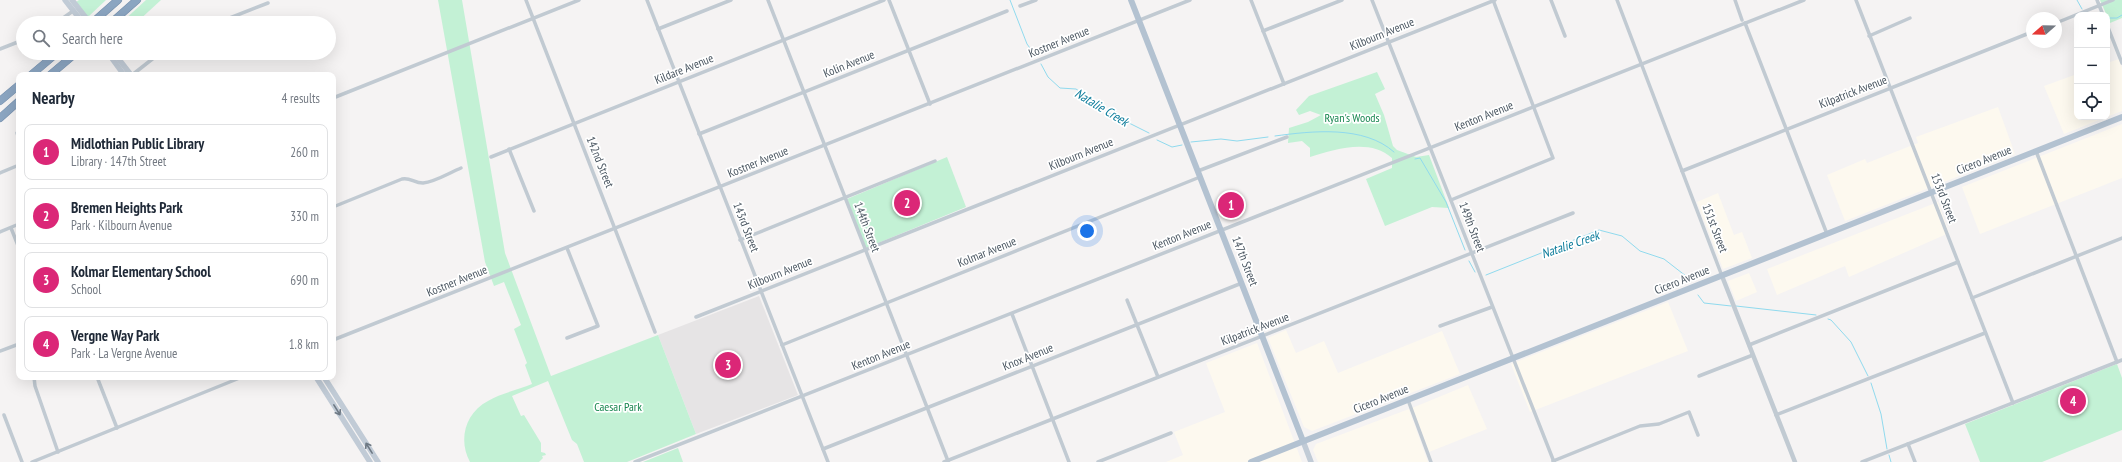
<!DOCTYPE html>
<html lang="en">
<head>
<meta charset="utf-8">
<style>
  :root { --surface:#fff; --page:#f6f6f7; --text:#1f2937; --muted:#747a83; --line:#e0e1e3; --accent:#db2777 }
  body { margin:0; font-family:"PT Sans Narrow",sans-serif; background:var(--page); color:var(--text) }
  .controls { position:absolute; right:12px; top:12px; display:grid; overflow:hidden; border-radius:8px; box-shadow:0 4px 16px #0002 }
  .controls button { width:36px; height:36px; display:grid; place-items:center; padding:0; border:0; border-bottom:1px solid var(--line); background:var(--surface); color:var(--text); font:20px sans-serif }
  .compass { position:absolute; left:2026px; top:12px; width:36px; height:36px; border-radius:50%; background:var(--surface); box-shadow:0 4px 16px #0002; rotate:250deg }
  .you { position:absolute; left:1087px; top:231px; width:14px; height:14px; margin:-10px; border:3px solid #fff; border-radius:50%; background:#1a73e8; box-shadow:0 0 0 6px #1a73e833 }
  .badge { display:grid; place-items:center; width:26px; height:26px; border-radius:50%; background:var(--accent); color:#fff; font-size:13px; font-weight:700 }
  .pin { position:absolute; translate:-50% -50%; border:2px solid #fff; box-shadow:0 1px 4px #0006 }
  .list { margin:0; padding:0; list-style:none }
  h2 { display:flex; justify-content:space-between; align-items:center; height:52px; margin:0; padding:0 16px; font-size:17px }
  h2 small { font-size:13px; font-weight:400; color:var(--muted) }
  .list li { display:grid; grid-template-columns:26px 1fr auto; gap:12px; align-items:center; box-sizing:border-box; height:56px; margin:0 8px 8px; padding:0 8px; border:1px solid var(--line); border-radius:8px }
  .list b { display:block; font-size:15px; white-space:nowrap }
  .list p { margin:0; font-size:13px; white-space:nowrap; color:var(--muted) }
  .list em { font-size:13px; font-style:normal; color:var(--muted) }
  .icon { flex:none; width:22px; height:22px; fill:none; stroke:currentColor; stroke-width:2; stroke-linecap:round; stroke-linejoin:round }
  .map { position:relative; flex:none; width:2122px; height:462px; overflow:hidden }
  .search { position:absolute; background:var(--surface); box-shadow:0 4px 16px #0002; left:16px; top:16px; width:320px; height:44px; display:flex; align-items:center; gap:10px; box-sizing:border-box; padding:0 14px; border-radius:22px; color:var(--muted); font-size:15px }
  .panel { position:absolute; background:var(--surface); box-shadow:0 4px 16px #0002; left:16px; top:72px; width:320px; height:308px; border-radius:8px }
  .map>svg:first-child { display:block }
  .commercial { fill:#fdf9ef }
  .education { fill:#e6e4e5 }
  .green { fill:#c3f1d5 }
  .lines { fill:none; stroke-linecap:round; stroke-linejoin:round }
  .stream { stroke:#90daee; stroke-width:1 }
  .motorway-casing { stroke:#7690ad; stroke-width:8 }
  .minor { stroke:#c1cad2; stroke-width:3.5 }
  .tertiary { stroke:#c1cad2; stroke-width:4.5 }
  .secondary { stroke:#c1cbd6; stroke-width:5.5 }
  .primary { stroke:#b3c2d1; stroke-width:6 }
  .motorway { stroke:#8ba5c1; stroke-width:7 }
  .oneway { stroke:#6e7984 }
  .labels { text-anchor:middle; stroke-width:3.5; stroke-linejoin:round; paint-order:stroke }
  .street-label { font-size:12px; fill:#4a5661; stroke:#fff }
  .park-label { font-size:12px; fill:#17864f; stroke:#fff }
  .water-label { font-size:13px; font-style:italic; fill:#0c7c9b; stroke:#fff }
</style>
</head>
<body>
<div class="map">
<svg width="2122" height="462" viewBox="0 0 2122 462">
  <rect width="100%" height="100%" fill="#f5f3f3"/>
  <g class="commercial">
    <polygon points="2119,59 2122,68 2122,111 2064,134 2044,86 2077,74 2077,117 2107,117 2107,63"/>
    <polygon points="1998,107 2015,154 1845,221 1827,175 1865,159 1867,163 1918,143 1916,137"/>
    <polygon points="2122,124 2122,178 1980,234 1962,187"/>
    <polygon points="1718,193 1734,235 1742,232 1752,258 1723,269 1697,202"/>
    <polygon points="1938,202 1949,233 1849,277 1845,266 1777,295 1767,269"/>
    <polygon points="1749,273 1757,292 1736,301 1728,281"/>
    <polygon points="1668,302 1688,351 1530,412 1511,364"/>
    <polygon points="1286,330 1296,353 1324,341 1338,373 1442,331 1460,374 1312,431 1304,427 1268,338"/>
    <polygon points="1257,343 1302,462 1166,462 1183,455 1174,432 1225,412 1206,363"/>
    <polygon points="1468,385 1487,429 1429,452 1412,408"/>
    <polygon points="1409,409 1428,462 1318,462 1313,450 1316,444"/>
  </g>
  <polygon class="education" points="759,296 798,395 696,434 658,335"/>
  <g class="green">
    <polygon points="79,0 106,0 88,17 76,2"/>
    <polygon points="146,0 161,0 136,23 121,23"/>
    <path d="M438,0h24l43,253 46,123 107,-41 38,99 -69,28h-43l-7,-18 -5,-4 -24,-59 -36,15 9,20 3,-1 17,28v9l4,1 1,2 -4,1 1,2 -4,4h-69c-12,-22 -5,-49 18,-61 13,-8 30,-11 44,-17l-7,-19 2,-2 -13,-34 7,-4 -17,-43 -10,4 -9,-24z"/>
    <polygon points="2100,0 2122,0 2122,18 2110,23"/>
    <path d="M1377,72l8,17 -10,5 9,21 9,31 4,4 19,7 13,-2 20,53 -17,-1 -47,19 -19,-47 26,-11v-10c-22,-20 -57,-9 -82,-1v-9l-8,-7 -14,2 1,-15 19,-6 13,-7 -11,-4 -11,4 -3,-5 13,-14z"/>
    <polygon points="947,157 966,207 866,248 847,199"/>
    <polygon points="2117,364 2122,378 2122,430 2042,462 1980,462 1965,424"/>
    <polygon points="678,448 683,462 643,462"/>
  </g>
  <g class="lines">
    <g class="stream">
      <polyline points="1010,0 1027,44 1035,55"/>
      <polyline points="2077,0 2082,9"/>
      <polyline points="2085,14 2086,15"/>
      <polyline points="2108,18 2117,18 2122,15"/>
      <polyline points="1041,64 1048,77 1060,88 1076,89 1094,101 1107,112 1149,133"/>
      <path d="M1275,136c37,-5 89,-11 119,16"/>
      <polyline points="1157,140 1172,147 1182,145"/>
      <polyline points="1191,142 1221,139 1237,141 1268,137"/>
      <polyline points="1415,159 1420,158 1446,202 1465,250"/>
      <polyline points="1469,261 1475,272"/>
      <polyline points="1486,275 1599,230 1622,236 1640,251 1664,259 1691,280"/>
      <polyline points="1698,295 1704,303 1731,306"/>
      <polyline points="1736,306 1816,315"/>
      <polyline points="1828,319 1831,320 1851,342 1868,376"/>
      <polyline points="1871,383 1881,414 1887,449"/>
      <polyline points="1889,455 1891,462"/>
    </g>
    <g class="motorway-casing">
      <g id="motorway">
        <polyline points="92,23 118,0"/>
        <polyline points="111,23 137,0"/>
        <polyline points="31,75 57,53"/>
        <polyline points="50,75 76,53"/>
        <polyline points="0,101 19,85"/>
        <polyline points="0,118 19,101"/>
      </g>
    </g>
    <g class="minor">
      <polyline points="526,0 655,332"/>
      <polyline points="647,0 828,462"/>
      <polyline points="768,0 948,461"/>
      <polyline points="889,0 930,104"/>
      <polyline points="1251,0 1284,84"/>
      <polyline points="1372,0 1554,462"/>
      <polyline points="1551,0 1565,36"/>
      <polyline points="1617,0 1722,276"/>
      <polyline points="1735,0 1742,20"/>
      <polyline points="1856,0 2013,403"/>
      <polyline points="2097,0 2103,15"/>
      <polyline points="1020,6 1036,0"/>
      <polyline points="56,23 73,11"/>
      <polyline points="217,23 268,3"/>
      <polyline points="1745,23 1827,234"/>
      <polyline points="2056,23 2113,0"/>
      <polyline points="2107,25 2122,63"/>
      <polyline points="658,29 731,0"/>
      <polyline points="1263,31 1342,0"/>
      <polyline points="1869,36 1910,18"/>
      <polyline points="0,49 23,40"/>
      <polyline points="132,75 160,53"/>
      <polyline points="333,98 579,0"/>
      <polyline points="17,133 19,139"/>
      <polyline points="699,134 1007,11"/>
      <polyline points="509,149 534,211"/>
      <polyline points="2036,151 2117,362"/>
      <polyline points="491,157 884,0"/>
      <polyline points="1198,171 1287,137"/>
      <polyline points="1682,171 2032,32"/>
      <polyline points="0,173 19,165"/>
      <polyline points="1451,200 1553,158 1493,0"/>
      <path d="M333,207l69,-28c8,-2 12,4 21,4 12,-1 26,-10 38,-15"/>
      <polyline points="11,228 19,248"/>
      <polyline points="0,232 19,224"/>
      <polyline points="740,240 935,161"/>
      <polyline points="567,248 598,326 567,338"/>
      <polyline points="1972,298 2122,238"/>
      <polyline points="1127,300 1158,377"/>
      <polyline points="1012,314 1069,462"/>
      <polyline points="696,317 1495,0"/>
      <polyline points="1440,326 1492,307"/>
      <polyline points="333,340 1190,0"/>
      <polyline points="782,345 1200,177"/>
      <polyline points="1749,345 1958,262"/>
      <polyline points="0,351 19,344"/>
      <polyline points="1699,376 1753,355"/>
      <polyline points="34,377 35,386 58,452"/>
      <polyline points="97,377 117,428"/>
      <polyline points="1408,400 1431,462"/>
      <polyline points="4,415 22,462"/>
      <polyline points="1776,415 1985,333"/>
      <polyline points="1908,444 1915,462"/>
      <polyline points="823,449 1242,283"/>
      <polyline points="1553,461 1640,426 1659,424 1689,412 1698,435"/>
      <polyline points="32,462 242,377"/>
      <polyline points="635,462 1804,0"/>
      <polyline points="944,462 1573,213"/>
      <polyline points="1098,462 1171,433"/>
      <polyline points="1862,462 2122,360"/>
    </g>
    <polyline class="tertiary" points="1722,276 1795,462"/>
    <g class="secondary">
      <polyline points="65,0 83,23"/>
      <polyline points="72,0 90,23"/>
      <polyline points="108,53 124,75"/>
      <polyline points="114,53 131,75"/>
      <polyline points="316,377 370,462"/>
      <polyline points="324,377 378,462"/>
      <polyline points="1303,441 1311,462"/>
    </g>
    <g class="primary">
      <polyline points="1131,0 1303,441"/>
      <polyline points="1251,462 2122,117"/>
    </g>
    <use href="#motorway" class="motorway"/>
  </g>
  <defs><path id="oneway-shaft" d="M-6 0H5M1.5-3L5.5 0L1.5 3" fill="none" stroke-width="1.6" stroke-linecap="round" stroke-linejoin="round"/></defs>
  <g class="oneway">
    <use href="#oneway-shaft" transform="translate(337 410) rotate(58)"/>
    <use href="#oneway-shaft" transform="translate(369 448) rotate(-122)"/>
  </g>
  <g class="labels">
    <g class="street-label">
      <text transform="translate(1382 34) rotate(-22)" y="4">Kilbourn Avenue</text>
      <text transform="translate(1059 42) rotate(-22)" y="4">Kostner Avenue</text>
      <text transform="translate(849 64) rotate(-22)" y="4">Kolin Avenue</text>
      <text transform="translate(684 69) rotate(-22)" y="4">Kildare Avenue</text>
      <text transform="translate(1853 92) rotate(-21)" y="4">Kilpatrick Avenue</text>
      <text transform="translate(1484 116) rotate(-22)" y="4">Kenton Avenue</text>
      <text transform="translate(1081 154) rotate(-22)" y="4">Kilbourn Avenue</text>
      <text transform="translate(1984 160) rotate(-22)" y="4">Cicero Avenue</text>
      <text transform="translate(600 162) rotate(68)" y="4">142nd Street</text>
      <text transform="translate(758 162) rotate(-22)" y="4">Kostner Avenue</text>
      <text transform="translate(1944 198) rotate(69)" y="4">153rd Street</text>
      <text transform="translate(746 227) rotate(69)" y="4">143rd Street</text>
      <text transform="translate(867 227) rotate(69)" y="4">144th Street</text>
      <text transform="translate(1472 227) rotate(69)" y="4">149th Street</text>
      <text transform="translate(1715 228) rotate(69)" y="4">151st Street</text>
      <text transform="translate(1182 235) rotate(-22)" y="4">Kenton Avenue</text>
      <text transform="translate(987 252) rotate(-22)" y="4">Kolmar Avenue</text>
      <text transform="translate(1245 261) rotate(69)" y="4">147th Street</text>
      <text transform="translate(780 273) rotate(-22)" y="4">Kilbourn Avenue</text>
      <text transform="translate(1682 280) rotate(-22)" y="4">Cicero Avenue</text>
      <text transform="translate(457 281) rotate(-22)" y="4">Kostner Avenue</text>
      <text transform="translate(1255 329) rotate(-21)" y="4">Kilpatrick Avenue</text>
      <text transform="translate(881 355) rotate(-22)" y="4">Kenton Avenue</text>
      <text transform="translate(1028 357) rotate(-22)" y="4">Knox Avenue</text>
      <text transform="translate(1381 399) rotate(-22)" y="4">Cicero Avenue</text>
    </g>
    <g class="park-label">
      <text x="1352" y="122">Ryan's Woods</text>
      <text x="618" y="411">Caesar Park</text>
    </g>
    <g class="water-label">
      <text transform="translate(1102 107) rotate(31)" y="5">Natalie Creek</text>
      <text transform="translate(1570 244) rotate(-19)" y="5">Natalie Creek</text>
    </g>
  </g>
</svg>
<div class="controls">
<button>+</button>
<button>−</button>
<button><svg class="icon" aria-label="locate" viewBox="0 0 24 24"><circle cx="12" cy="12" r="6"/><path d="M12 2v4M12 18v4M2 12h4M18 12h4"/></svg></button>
</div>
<svg class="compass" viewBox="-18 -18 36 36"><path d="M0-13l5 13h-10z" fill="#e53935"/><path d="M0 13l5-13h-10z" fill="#747a83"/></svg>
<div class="you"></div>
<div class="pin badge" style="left:1231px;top:205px">1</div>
<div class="pin badge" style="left:907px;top:203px">2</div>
<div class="pin badge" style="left:728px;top:365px">3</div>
<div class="pin badge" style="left:2073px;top:401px">4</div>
<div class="search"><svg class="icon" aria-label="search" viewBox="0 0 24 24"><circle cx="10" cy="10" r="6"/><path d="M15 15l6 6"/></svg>Search here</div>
<section class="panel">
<h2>Nearby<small>4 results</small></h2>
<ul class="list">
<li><span class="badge">1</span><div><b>Midlothian Public Library</b><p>Library · 147th Street</p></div><em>260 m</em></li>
<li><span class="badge">2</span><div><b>Bremen Heights Park</b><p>Park · Kilbourn Avenue</p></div><em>330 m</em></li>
<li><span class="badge">3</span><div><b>Kolmar Elementary School</b><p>School</p></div><em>690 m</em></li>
<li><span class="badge">4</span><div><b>Vergne Way Park</b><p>Park · La Vergne Avenue</p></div><em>1.8 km</em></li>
</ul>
</section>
</div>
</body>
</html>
